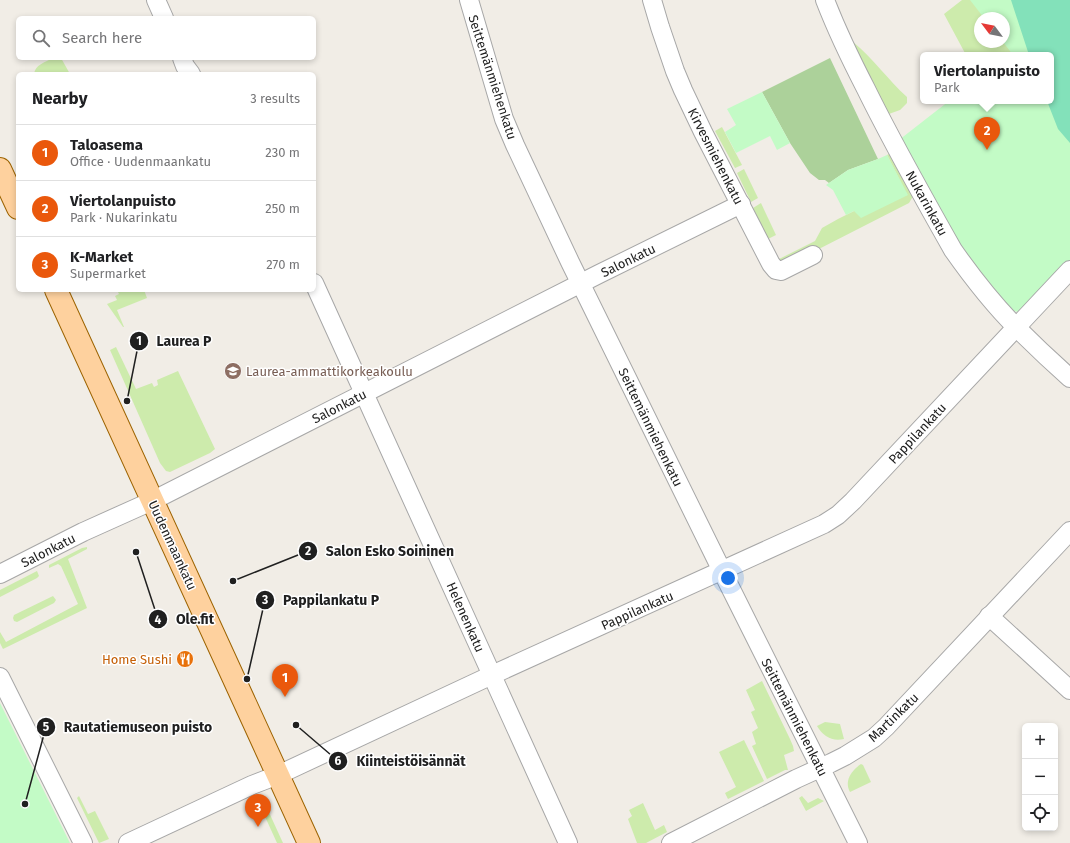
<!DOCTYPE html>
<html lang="en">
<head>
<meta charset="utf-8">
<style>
  :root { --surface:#fff; --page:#f6f6f6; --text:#202124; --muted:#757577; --line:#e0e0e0; --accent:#ea580c }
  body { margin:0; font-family:"Fira Sans",sans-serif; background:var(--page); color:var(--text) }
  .controls { position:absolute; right:12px; bottom:12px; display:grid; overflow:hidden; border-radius:6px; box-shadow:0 2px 6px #0003 }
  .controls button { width:36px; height:36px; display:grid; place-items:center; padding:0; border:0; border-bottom:1px solid var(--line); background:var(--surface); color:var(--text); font:20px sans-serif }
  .compass { position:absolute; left:974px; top:12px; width:36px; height:36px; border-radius:50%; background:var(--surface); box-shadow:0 2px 6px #0003; rotate:302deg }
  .you { position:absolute; left:728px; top:578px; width:14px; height:14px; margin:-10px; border:3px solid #fff; border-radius:50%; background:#1a73e8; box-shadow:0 0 0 6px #1a73e833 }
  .badge { display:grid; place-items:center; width:26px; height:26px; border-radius:50%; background:var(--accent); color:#fff; font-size:13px; font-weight:700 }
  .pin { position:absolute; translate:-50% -33px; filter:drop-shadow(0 1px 2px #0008) }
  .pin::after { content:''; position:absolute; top:21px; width:14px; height:12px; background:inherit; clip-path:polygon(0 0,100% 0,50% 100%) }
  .popup { position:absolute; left:920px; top:52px; width:134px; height:52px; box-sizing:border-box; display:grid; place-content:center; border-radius:6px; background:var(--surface); filter:drop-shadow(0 1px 3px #0005); font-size:13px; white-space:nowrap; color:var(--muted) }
  .popup b { font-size:15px; color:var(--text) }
  .popup::after { content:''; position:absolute; left:50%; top:100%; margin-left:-8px; border:8px solid transparent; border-top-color:var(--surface) }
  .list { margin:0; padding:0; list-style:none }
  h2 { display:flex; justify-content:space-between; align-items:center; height:52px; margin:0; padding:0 16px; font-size:17px }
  h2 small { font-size:13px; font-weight:400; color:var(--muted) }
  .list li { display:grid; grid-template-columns:26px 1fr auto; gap:12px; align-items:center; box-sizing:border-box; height:56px; padding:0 16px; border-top:1px solid var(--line) }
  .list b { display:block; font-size:15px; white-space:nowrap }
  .list p { margin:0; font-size:13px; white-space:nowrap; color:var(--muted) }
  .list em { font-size:13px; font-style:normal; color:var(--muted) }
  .icon { flex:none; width:22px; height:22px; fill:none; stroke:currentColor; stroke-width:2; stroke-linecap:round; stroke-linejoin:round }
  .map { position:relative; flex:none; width:1070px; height:843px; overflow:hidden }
  .search { position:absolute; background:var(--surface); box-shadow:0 2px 6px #0003; left:16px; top:16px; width:300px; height:44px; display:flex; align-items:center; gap:10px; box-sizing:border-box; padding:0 14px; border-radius:6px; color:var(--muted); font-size:15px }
  .panel { position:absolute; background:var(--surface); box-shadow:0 2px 6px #0003; left:16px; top:72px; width:300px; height:220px; border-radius:6px }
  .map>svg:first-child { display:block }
  .grass { fill:#cdebac; fill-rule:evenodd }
  .forest { fill:#acd19a }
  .park { fill:#c3fbc6 }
  .pitch { fill:#83e1ba }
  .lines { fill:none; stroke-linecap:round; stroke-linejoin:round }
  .minor-casing { stroke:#a7a7a7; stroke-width:20 }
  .major-casing { stroke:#9c6300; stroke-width:24 }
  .minor { stroke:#fff; stroke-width:18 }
  .major { stroke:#fed19e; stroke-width:22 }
  .labels { text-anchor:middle; stroke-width:3; stroke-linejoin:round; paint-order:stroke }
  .street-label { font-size:13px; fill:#202020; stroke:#fff }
  .education-label { font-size:13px; fill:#785e54; stroke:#fff; text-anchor:start }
  .food-label { font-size:13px; fill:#c56008; stroke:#fff; text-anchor:end }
  .leader { fill:none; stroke:#202020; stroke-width:1.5 }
  .callout-dot { fill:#202020; stroke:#fff; stroke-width:1.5 }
  .mark-label { font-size:12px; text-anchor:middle; font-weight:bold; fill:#fff }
  .callout-label { font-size:14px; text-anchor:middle; font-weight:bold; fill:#202020; stroke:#fff; stroke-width:3; stroke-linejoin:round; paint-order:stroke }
</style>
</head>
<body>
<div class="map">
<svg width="1070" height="843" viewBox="0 0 1070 843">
  <rect width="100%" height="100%" fill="#f1ede6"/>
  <g class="grass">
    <path d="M962,0h49l18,55h-63l-22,-41zM980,18h24v24h-24z"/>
    <path d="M853,42c20,16 35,38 54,55v6l-7,7 -14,5 -36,-71z"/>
    <path d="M53,58h8l9,16h-36c1,-9 11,-12 19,-16z"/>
    <polygon points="722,127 742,165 735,168 715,131"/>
    <polygon points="891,153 912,195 912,198 909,203 813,252 781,262 779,259 815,241 822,228 838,219 854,211 907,195 887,155"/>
    <polygon points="744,169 758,198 751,202 737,173"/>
    <polygon points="761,203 776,235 768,239 753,208"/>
    <polygon points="117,290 144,290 147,298 117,310 124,327 123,327 107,304 117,300 115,296 119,294"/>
    <polygon points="116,347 136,389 152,383 154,387 158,385 157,380 178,371 215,449 210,453 170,472 166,471 160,463 110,350"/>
    <polygon points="87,547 87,549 68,559 87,608 3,649 0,643 0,632 6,642 78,604 61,566 58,564 49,568 49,565 82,548"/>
    <polygon points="37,571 39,576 37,578 0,597 0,590"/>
    <polygon points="53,596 56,600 54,603 19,621 17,622 14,621 13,618 14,615"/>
    <polygon points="762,681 790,739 793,746 794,751 784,755 788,770 785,770 767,779 752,746 756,744 752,732 758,728 751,712 755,710 746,690"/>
    <path d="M825,722l15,2 4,15c-12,3 -21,-3 -27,-13z"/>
    <polygon points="744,740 764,781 728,799 725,793 736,787 719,752"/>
    <path d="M861,764l2,1 8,17 -21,10c-6,-11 1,-21 11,-28z"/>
    <polygon points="79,796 88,814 95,811 109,839 99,843 77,798"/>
    <polygon points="802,796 808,803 818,798 824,801 806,811 799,798"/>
    <polygon points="643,803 655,830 664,825 667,832 646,843 637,843 628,819 632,816 629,810"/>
    <polygon points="267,808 283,843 277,843 262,810"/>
  </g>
  <polygon class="forest" points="830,58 878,159 848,170 829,183 825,180 819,180 810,173 790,143 762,92"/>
  <g class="park">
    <polygon points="970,0 1070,0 1070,260 1023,310 1018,312 1010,310 965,258 899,140 949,101 1051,101 1051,55 1013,55 1003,42 1004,42 1004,18 984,18"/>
    <polygon points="762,92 790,143 777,150 770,136 736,153 725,132 736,125 727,109"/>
    <polygon points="887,155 908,195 861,218 854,211 846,215 833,190 826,185 848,170 878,159"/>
    <polygon points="0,703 70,843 0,843"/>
  </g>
  <polygon class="pitch" points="1011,0 1070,0 1070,143 1058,129 1047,101 1051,101 1051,55 1029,55"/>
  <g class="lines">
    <g class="minor-casing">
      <g id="minor">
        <polyline points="156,0 164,18"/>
        <polyline points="469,0 504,119 515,145 570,262 722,571 858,843"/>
        <polyline points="652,0 660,27 675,71 683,90 703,132 771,264 776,270 781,271 813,255"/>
        <path d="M825,0c12,31 26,60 41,89 27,55 57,108 87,161 19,27 40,54 64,78 17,17 35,34 53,50"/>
        <polyline points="182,58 185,66 191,74"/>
        <polyline points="314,283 568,843"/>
        <polyline points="0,574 83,532 152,501 599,274 741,204"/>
        <polyline points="989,616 1070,690"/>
        <polyline points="0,677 83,843"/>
        <polyline points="128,843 252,785 278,775 492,675 824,524 838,515 853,501 1070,270"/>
        <polyline points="671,843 796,779 831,763 845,756 874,738 886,727 1070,531"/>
      </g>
    </g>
    <g class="major-casing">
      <g id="major">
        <polyline points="0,169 18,208"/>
        <polyline points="56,290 309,843"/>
      </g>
    </g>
    <use href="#minor" class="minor"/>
    <use href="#major" class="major"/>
  </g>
  <defs>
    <g id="university-disc" transform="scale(0.9)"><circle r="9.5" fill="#8d6e63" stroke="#fff"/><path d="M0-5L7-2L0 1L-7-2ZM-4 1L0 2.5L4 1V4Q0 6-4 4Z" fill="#fff"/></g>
    <g id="restaurant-disc" transform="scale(0.9)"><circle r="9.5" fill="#e8710a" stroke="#fff"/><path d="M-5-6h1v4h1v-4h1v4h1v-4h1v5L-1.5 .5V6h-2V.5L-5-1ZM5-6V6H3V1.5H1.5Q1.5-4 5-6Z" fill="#fff"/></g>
  </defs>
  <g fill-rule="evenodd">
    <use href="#university-disc" x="233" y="371"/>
    <use href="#restaurant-disc" x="185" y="659"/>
  </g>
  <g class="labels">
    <g class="street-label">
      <text transform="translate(493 77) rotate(72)" y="5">Seittemänmiehenkatu</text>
      <text transform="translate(716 156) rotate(63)" y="5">Kirvesmiehenkatu</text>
      <text transform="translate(927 203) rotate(61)" y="5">Nukarinkatu</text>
      <text transform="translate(628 260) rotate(-26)" y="5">Salonkatu</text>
      <text transform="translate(339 406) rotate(-27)" y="5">Salonkatu</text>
      <text transform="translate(651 427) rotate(64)" y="5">Seittemänmiehenkatu</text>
      <text transform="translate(917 433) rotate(-47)" y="5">Pappilankatu</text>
      <text transform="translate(173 545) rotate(65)" y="5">Uudenmaankatu</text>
      <text transform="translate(48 550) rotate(-27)" y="5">Salonkatu</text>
      <text transform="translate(637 610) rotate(-24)" y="5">Pappilankatu</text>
      <text transform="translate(466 617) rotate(66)" y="5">Helenenkatu</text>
      <text transform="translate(795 717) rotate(63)" y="5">Seittemänmiehenkatu</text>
      <text transform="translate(893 717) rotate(-44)" y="5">Martinkatu</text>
    </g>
    <g class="education-label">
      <text x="246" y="376">Laurea-ammattikorkeakoulu</text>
    </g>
    <g class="food-label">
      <text x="172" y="664">Home Sushi</text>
    </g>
  </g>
  <path class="leader" d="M127 401L139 341M233 581L308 551M247 679L265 600M136 552L158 619M25 804L46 727M296 725L338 761"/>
  <g class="callout-dot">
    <circle cx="127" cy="401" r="4"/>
    <circle cx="233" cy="581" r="4"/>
    <circle cx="247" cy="679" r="4"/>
    <circle cx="136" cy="552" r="4"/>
    <circle cx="25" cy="804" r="4"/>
    <circle cx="296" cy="725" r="4"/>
    <circle cx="139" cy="341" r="10"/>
    <circle cx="308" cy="551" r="10"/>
    <circle cx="265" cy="600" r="10"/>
    <circle cx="158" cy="619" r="10"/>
    <circle cx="46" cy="727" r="10"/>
    <circle cx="338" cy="761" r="10"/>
  </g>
  <g class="mark-label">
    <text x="139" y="345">1</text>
    <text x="308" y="555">2</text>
    <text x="265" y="604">3</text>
    <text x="158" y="624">4</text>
    <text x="46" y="731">5</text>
    <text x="338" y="765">6</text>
  </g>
  <g class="callout-label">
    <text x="184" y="346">Laurea P</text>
    <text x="390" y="556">Salon Esko Soininen</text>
    <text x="331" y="605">Pappilankatu P</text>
    <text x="195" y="624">Ole.fit</text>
    <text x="138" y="732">Rautatiemuseon puisto</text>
    <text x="411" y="766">Kiinteistöisännät</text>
  </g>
</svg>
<div class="controls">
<button>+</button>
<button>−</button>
<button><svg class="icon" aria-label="locate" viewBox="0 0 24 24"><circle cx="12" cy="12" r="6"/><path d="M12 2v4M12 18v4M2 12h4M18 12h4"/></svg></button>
</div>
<svg class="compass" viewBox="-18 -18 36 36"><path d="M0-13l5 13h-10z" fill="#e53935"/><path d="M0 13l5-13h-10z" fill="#757577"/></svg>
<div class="you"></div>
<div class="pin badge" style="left:285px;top:697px">1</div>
<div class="pin badge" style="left:987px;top:150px">2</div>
<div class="popup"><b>Viertolanpuisto</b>Park</div>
<div class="pin badge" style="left:258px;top:827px">3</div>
<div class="search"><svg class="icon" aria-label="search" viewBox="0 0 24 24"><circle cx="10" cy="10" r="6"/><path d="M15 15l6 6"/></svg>Search here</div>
<section class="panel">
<h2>Nearby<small>3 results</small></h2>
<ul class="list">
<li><span class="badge">1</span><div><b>Taloasema</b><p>Office · Uudenmaankatu</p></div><em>230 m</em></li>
<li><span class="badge">2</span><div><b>Viertolanpuisto</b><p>Park · Nukarinkatu</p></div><em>250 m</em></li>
<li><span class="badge">3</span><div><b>K-Market</b><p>Supermarket</p></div><em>270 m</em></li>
</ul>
</section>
</div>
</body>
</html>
